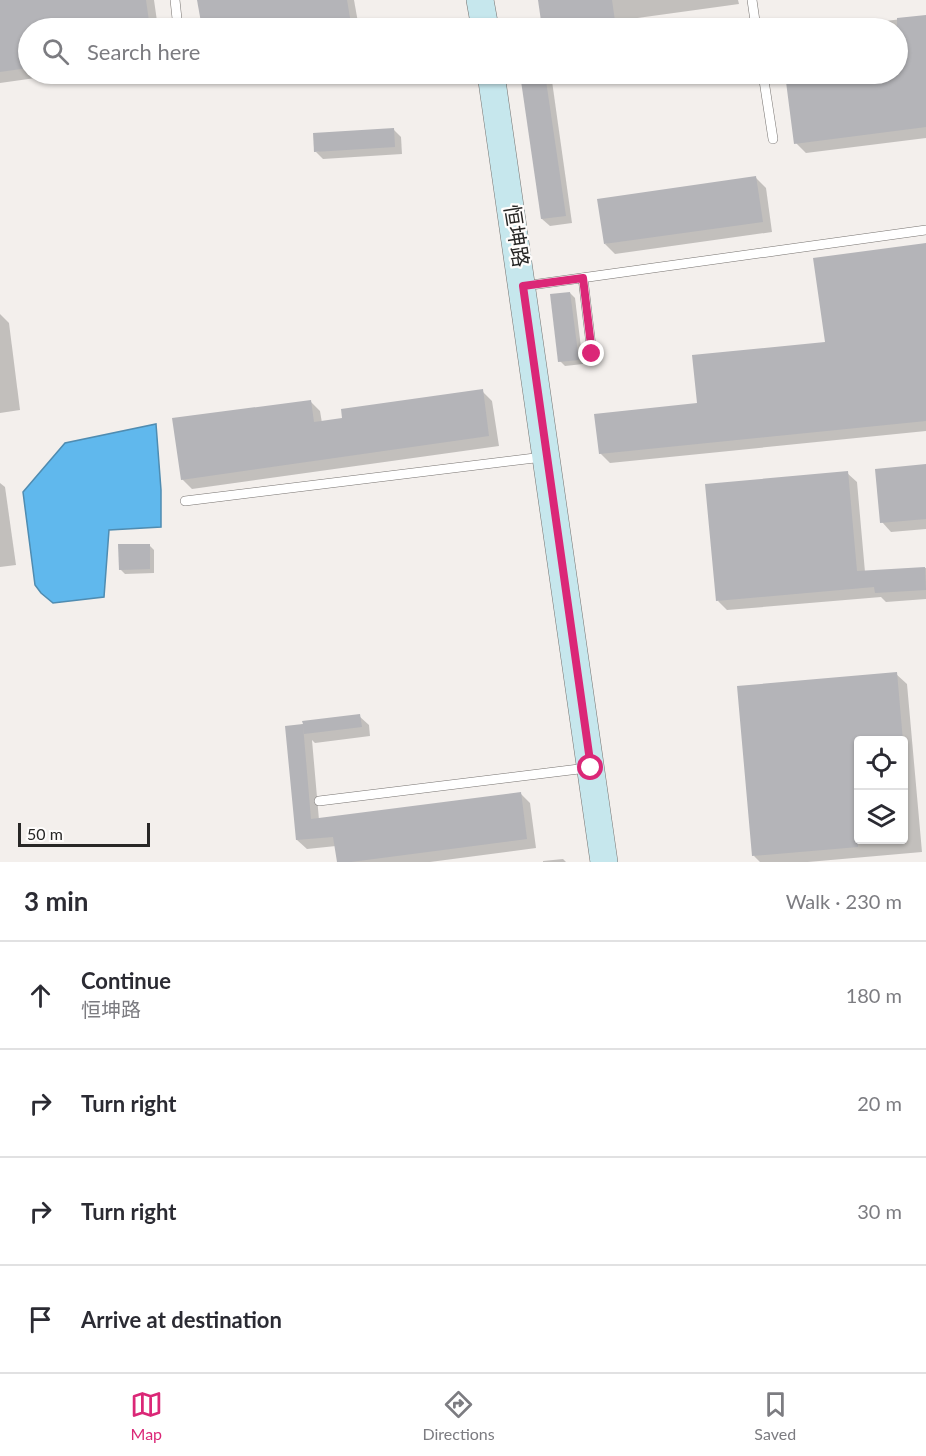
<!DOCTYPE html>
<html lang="en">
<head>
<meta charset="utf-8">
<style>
  :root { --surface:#fff; --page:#f2f2f3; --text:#2b2b33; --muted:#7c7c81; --line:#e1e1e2; --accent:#db2777 }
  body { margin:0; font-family:Lato,"Noto Sans SC",sans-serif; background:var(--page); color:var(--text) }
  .controls { position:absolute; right:18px; bottom:18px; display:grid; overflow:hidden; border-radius:6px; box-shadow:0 2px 4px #0004 }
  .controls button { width:54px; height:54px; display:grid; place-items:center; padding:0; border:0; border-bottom:2px solid var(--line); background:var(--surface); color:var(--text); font:30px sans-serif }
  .scale { position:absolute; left:18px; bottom:15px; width:132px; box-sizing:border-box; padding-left:6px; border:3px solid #282726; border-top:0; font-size:16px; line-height:21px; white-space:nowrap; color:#282726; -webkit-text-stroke:4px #fffdfc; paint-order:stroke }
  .stop { position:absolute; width:18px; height:18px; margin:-14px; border:4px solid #db2777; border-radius:50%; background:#fff }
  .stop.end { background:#db2777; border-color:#fff; box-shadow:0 2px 6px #0008 }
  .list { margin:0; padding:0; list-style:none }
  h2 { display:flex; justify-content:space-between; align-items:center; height:78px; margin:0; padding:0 24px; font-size:26px }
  h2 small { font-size:20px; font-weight:400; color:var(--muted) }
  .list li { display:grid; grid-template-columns:39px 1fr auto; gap:18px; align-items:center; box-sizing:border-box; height:108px; padding:0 24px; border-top:2px solid var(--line) }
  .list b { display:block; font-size:22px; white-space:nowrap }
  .list p { margin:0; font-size:20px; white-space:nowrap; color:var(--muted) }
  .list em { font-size:20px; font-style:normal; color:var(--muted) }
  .icon { flex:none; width:33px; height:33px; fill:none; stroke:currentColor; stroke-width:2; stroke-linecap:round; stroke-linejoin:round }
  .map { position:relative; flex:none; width:926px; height:862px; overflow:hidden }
  .search { position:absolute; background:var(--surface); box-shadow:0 2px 4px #0004; left:18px; right:18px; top:18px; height:66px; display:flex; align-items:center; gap:15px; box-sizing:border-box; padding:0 21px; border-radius:33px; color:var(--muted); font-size:22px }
  .sheet { height:510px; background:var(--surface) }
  nav { display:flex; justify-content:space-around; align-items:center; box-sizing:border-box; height:84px; border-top:2px solid var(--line); background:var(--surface); font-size:16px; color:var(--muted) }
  nav a { display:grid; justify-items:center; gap:3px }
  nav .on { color:var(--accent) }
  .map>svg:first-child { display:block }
  .water { fill:#60b8ed; stroke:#4f8cb1; stroke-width:1.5 }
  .shadow { fill:#0003; fill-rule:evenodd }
  .building { fill:#b4b4b8 }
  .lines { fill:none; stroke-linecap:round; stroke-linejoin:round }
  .lane-casing { stroke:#777370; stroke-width:10 }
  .secondary-casing { stroke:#777370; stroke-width:28 }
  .lane { stroke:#fff; stroke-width:9 }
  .secondary { stroke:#c6e7ed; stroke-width:27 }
  .route { stroke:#db2777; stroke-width:8 }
  .labels { text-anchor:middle; stroke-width:4.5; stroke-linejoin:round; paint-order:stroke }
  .street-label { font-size:21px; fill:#282726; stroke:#fffdfc }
</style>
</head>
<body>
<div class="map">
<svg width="926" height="862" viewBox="0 0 926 862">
  <rect width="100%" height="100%" fill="#f3efec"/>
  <polygon class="water" points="156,424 161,490 161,527 109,530 104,597 53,603 41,593 35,585 23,492 65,443"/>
  <g class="shadow">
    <polygon points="0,0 154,0 158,28 28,28 28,74 64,74 0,83"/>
    <polygon points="199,0 354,0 359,28 203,28"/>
    <polygon points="540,0 738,0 739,4 623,20 624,28 539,28 538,27 543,26"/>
    <polygon points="926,16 926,138 806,153 796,143 787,74 898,74 898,28 829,28"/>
    <polygon points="306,74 394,74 395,78 312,84 307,80"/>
    <polygon points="522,74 551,74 572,223 550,226 542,219"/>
    <polygon points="393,129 401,137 402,154 323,159 316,152"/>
    <polygon points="756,178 766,188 772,232 615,254 605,244"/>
    <polygon points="926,244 926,431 610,463 600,453 827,344"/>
    <polygon points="570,293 575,298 583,364 565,366 560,361"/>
    <polygon points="0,314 9,323 20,410 0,413"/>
    <polygon points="482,391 492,401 499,446 192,489 182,479 310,401 320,411 322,423"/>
    <polygon points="926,466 926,529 891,532 882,522"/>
    <polygon points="847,473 857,482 865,572 926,568 926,599 886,602 881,597 727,610 718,601"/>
    <polygon points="0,483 5,487 16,565 0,567"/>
    <polygon points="149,545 154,550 154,573 125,574 120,569"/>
    <path d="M896,674l11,10 15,168 -114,10h-48l-6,-6zM858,740h46v100h-46z"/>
    <polygon points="359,716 369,725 370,736 315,743 312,740 319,820 521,794 530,803 536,848 430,862 338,862 336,846 307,849 297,840 287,727"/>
    <polygon points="563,859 566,862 543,862 543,861"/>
  </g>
  <g class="building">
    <polygon points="0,0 146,0 150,28 28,28 28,68 0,72"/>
    <polygon points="197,0 347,0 350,18 281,28 202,28"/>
    <polygon points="538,0 612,0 616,28 542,28"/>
    <polygon points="926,15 926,127 794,144 785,74 897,74 897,18"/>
    <polygon points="520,74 545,74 566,216 541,219"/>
    <polygon points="394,128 395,147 314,152 313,133"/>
    <polygon points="756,176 763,222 604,244 597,199"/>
    <polygon points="926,243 926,421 599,454 594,414 697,403 692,355 825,342 813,258"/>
    <polygon points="570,292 579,360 558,362 550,294"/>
    <polygon points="483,389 489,436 181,480 172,418 311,400 314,422 342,418 341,409"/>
    <polygon points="926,464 926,519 880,523 875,469"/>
    <polygon points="848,471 857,571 925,567 926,590 875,593 874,587 716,601 705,484"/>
    <polygon points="118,544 150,544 150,569 119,570"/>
    <polygon points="897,672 903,741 858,741 858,847 752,856 737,686"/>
    <polygon points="360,714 362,727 304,734 303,725 311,819 521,792 527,839 351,862 337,862 333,837 296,840 285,726 303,724 302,721"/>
  </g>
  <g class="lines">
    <g class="lane-casing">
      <g id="lane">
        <polyline points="175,0 178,28"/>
        <polyline points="752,0 756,28"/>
        <polyline points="763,74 773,139"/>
        <polyline points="583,278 592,354"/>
        <polyline points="524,286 926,230"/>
        <polyline points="185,501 543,457"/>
        <polyline points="319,801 587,768"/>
      </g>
    </g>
    <g class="secondary-casing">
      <g id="secondary">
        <polyline points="480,0 485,28"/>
        <polyline points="491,74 604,862"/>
      </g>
    </g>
    <use href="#lane" class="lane"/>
    <use href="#secondary" class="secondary"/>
  </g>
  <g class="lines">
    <polyline class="route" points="591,768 523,286 583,278 592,354"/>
  </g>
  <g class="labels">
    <g class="street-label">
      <text transform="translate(516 236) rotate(81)" y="7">恒坤路</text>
    </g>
  </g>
</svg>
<div class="controls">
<button><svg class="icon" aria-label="locate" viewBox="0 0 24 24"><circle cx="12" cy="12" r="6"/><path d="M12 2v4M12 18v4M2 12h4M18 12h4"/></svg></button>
<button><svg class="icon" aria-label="layers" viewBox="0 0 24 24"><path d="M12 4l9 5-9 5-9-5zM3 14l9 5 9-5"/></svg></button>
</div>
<div class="scale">50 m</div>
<div class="stop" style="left:591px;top:768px"></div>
<div class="stop end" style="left:592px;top:354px"></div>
<div class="search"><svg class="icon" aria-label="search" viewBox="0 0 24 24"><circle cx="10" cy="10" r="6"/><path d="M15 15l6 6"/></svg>Search here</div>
</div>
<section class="sheet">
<h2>3 min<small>Walk · 230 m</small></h2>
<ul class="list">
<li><svg class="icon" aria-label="ahead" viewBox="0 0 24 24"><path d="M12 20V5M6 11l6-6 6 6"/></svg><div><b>Continue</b><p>恒坤路</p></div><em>180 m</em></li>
<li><svg class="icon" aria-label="right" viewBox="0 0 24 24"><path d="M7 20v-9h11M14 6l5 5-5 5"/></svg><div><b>Turn right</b></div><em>20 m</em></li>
<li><svg class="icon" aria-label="right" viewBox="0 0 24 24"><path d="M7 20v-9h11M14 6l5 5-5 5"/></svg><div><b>Turn right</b></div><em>30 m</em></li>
<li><svg class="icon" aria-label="arrive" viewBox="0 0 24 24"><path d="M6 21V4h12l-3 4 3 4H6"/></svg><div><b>Arrive at destination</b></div></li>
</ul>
</section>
<nav>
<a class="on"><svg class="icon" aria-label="map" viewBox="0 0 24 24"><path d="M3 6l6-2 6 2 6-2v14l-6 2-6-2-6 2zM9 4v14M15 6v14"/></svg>Map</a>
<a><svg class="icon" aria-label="directions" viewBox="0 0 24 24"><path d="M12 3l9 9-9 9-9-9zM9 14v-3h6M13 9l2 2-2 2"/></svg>Directions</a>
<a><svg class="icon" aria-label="saved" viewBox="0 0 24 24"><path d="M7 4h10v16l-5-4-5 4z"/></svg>Saved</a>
</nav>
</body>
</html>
